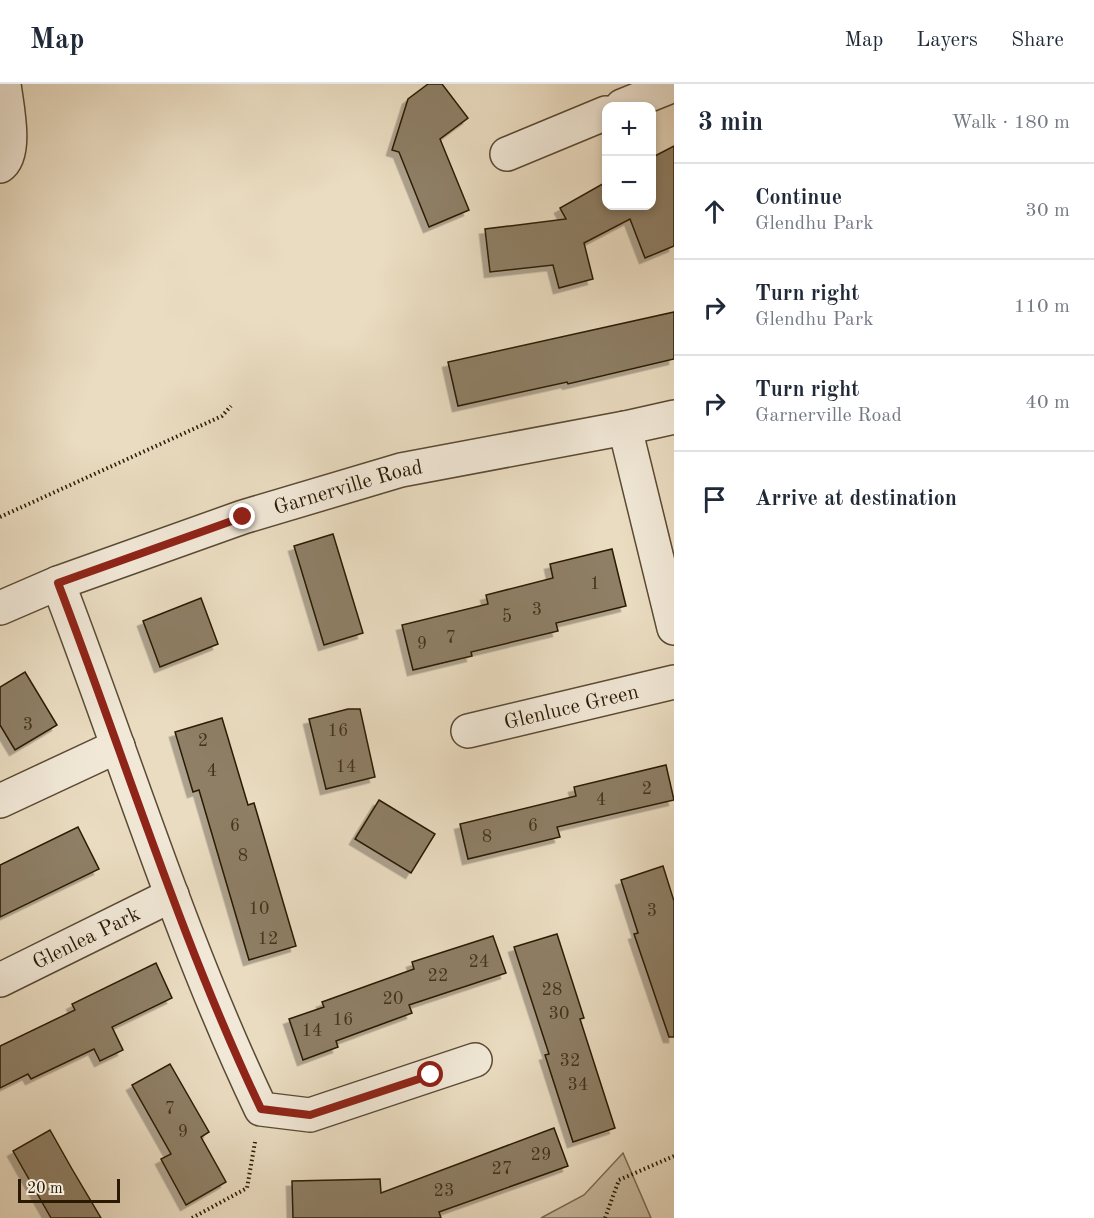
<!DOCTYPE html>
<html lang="en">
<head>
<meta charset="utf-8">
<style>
  :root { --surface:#fff; --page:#f2f2f3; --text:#1f2937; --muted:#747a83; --line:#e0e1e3 }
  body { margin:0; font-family:"Old Standard TT",serif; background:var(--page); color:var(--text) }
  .controls { position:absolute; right:18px; top:18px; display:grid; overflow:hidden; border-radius:12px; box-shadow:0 3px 9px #0003 }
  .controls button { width:54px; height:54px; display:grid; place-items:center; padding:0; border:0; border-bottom:2px solid var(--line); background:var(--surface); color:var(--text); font:30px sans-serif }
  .scale { position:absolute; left:18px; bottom:15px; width:102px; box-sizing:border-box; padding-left:6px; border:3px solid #2a1a04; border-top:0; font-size:16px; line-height:21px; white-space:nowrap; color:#2a1a04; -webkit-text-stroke:4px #f1e8d7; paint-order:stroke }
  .stop { position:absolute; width:18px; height:18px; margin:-14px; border:4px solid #8f2418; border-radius:50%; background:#fff }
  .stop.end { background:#8f2418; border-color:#fff; box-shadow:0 2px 6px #0008 }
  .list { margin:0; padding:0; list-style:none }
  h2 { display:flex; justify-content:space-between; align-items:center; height:78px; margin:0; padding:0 24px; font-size:26px }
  h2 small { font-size:20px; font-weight:400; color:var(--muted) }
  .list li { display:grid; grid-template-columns:39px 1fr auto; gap:18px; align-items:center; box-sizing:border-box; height:96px; padding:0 24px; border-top:2px solid var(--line) }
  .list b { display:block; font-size:22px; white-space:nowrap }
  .list p { margin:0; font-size:20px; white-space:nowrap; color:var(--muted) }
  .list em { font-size:20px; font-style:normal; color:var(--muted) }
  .icon { flex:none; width:33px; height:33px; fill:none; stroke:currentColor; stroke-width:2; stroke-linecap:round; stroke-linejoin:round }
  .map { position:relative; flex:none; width:674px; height:1134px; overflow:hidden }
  header { display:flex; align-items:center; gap:36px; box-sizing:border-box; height:84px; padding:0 30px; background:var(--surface); border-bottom:2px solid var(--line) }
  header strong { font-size:28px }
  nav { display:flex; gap:33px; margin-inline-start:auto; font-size:21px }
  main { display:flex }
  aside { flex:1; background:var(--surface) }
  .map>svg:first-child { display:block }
  .green { fill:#c9bba1; stroke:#7a6a52; stroke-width:1.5 }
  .building { fill:#8e7f66; stroke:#2a1a04; stroke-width:1.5; filter:url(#shadow) }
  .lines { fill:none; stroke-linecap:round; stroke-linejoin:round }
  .minor-casing { stroke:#5a4a33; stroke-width:36 }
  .path { stroke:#2a1a04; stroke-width:4; stroke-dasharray:1.5 3; stroke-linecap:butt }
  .minor { stroke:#f1e8d7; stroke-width:33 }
  .route { stroke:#8f2418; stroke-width:8 }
  .labels { text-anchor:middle; stroke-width:4.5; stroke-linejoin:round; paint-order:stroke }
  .number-label { font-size:18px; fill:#43331c }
  .street-label { font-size:21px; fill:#2a1a04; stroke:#f1e8d7 }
</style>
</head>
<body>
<header>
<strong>Map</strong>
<nav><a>Map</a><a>Layers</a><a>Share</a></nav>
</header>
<main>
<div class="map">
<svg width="674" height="1134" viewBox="0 0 674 1134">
  <defs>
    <filter id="shadow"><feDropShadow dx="-5.5" dy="5.5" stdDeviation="0" flood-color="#0004"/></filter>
  </defs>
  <rect width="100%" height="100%" fill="#eadcc1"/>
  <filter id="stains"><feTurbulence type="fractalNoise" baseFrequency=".00333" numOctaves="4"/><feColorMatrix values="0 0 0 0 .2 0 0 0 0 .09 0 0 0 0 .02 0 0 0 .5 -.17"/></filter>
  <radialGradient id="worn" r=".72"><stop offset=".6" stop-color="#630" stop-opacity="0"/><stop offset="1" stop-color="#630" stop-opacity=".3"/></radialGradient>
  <polygon class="green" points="623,1069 651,1134 541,1134 584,1111"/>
  <g class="building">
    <polygon points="428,0 442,0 468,34 440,55 469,126 429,143 399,68 392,66 408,15"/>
    <polygon points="674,62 674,162 645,174 630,135 584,159 593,195 559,204 553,181 490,188 485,145 566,135 560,124 606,98 606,122 651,122 651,74"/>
    <polygon points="674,228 674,275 568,300 567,298 458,322 448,278"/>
    <polygon points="333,450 363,549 324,561 294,462"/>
    <polygon points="612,465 626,522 556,539 558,547 471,568 472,572 413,586 402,541 488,520 486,511 553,494 550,480"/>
    <polygon points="201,514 218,560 160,583 143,537"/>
    <polygon points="25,588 57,641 15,666 0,641 0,603"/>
    <polygon points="348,625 360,625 375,693 326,705 309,635"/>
    <polygon points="222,634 248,721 254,719 296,862 249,876 199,706 193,708 175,648"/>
    <polygon points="666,681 674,716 557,743 560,753 468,775 460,740 576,712 574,703"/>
    <polygon points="379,716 435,750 411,789 355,755"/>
    <polygon points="78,743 99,785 0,833 0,781"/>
    <polygon points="663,782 674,817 674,953 669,953 634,850 638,849 621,796"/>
    <polygon points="557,850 584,934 580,935 615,1044 573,1058 545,971 549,970 514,863"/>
    <polygon points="493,852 506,889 409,921 412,929 336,957 338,963 303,976 289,935 324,923 322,918 414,885 412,878"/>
    <polygon points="156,879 172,914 112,943 123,966 100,977 94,965 31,995 28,990 0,1004 0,962 75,926 72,920"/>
    <polygon points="170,980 209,1048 201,1053 226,1098 186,1121 161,1075 171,1070 132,1001"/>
    <polygon points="554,1044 568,1082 439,1128 441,1134 293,1134 292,1097 380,1095 381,1109"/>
    <polygon points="50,1046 72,1085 101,1134 51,1134 13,1067"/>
  </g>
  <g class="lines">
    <g class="minor-casing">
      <g id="minor">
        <polyline points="622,22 674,1"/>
        <polyline points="507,70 606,29"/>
        <path d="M0,82c18,-12 6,-63 4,-82"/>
        <polyline points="625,344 674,544"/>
        <path d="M58,499c67,175 122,356 203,526l49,6 165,-55"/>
        <path id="s1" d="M0,524l58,-25 185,-66 158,-47 224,-42 49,-11"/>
        <path id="s2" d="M468,647l206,-49"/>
        <polyline points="0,717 118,662"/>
        <path id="s3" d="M0,896l172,-85"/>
      </g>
    </g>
    <g class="path">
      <polyline points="0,433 222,332 231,322"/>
      <polyline points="192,1134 247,1104 255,1058"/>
      <polyline points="605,1134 619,1096 674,1072"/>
    </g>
    <use href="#minor" class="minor"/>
  </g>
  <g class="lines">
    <path class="route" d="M243,433l-185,66c67,175 122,356 203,526l49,6 121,-40"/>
  </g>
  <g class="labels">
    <g class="number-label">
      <text x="595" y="505">1</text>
      <text x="537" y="531">3</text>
      <text x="507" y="538">5</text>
      <text x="451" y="559">7</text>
      <text x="422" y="565">9</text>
      <text x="28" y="646">3</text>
      <text x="338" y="652">16</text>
      <text x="203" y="662">2</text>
      <text x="346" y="688">14</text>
      <text x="212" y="692">4</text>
      <text x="647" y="710">2</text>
      <text x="601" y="721">4</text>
      <text x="235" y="747">6</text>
      <text x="533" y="747">6</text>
      <text x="487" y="758">8</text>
      <text x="243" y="777">8</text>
      <text x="259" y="830">10</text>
      <text x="652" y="832">3</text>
      <text x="268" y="860">12</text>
      <text x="479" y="883">24</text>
      <text x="438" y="897">22</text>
      <text x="552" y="911">28</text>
      <text x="393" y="920">20</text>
      <text x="559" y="935">30</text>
      <text x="343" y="941">16</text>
      <text x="312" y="952">14</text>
      <text x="570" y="982">32</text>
      <text x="578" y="1006">34</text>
      <text x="170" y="1030">7</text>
      <text x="183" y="1053">9</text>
      <text x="541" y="1076">29</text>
      <text x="502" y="1090">27</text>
      <text x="444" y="1112">23</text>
    </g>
    <g class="street-label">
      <text dy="7" stroke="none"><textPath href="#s1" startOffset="369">Garnerville Road</textPath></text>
      <text dy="7" stroke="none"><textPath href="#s2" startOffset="106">Glenluce Green</textPath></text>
      <text dy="7" stroke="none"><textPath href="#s3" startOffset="96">Glenlea Park</textPath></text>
    </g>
  </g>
  <rect width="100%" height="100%" filter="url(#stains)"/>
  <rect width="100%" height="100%" fill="url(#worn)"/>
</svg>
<div class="controls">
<button>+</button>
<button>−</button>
</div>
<div class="scale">20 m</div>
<div class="stop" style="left:431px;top:991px"></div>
<div class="stop end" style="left:243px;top:433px"></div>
</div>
<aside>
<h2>3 min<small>Walk · 180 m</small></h2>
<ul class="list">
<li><svg class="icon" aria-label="ahead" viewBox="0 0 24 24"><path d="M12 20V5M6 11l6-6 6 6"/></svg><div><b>Continue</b><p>Glendhu Park</p></div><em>30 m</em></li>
<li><svg class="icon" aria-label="right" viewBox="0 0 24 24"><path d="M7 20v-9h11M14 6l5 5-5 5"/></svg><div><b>Turn right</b><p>Glendhu Park</p></div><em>110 m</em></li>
<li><svg class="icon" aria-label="right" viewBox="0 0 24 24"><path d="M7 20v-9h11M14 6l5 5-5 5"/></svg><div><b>Turn right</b><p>Garnerville Road</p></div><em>40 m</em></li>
<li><svg class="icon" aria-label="arrive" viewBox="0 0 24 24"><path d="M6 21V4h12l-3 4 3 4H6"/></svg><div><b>Arrive at destination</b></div></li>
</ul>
</aside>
</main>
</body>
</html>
